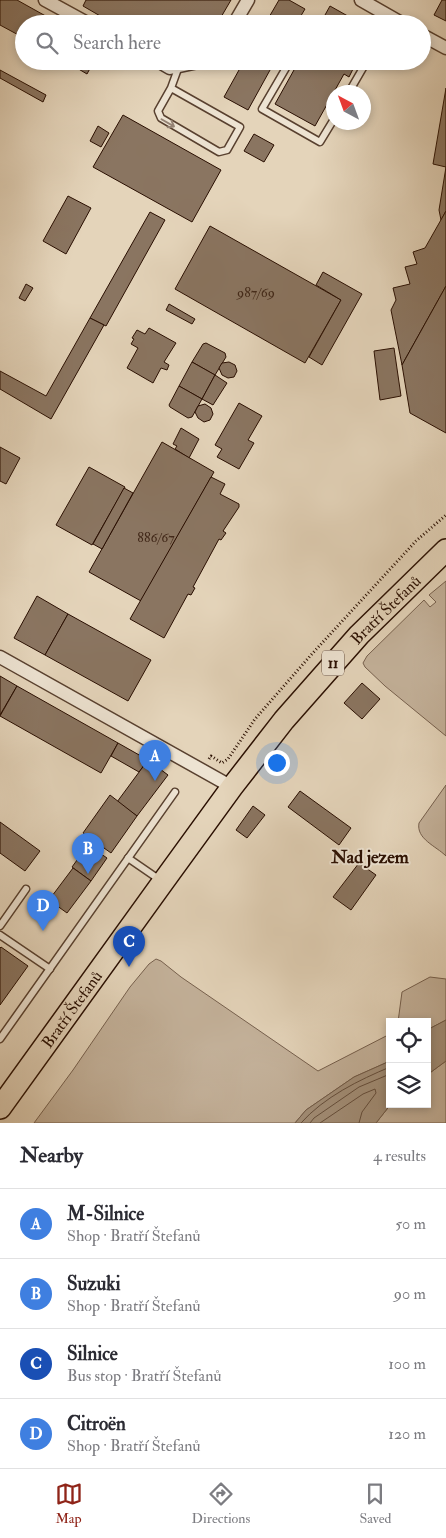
<!DOCTYPE html>
<html lang="en">
<head>
<meta charset="utf-8">
<style>
  :root { --surface:#fff; --page:#f7f7f7; --text:#2b2b33; --muted:#7c7c81; --line:#e1e1e2; --accent:#8f2418 }
  body { margin:0; font-family:"IM FELL Double Pica",serif; background:var(--page); color:var(--text) }
  .controls { position:absolute; right:15px; bottom:15px; display:grid; overflow:hidden; border-radius:0px; box-shadow:0 2px 8px #0003 }
  .controls button { width:45px; height:45px; display:grid; place-items:center; padding:0; border:0; border-bottom:1px solid var(--line); background:var(--surface); color:var(--text); font:25px sans-serif }
  .compass { position:absolute; left:326px; top:85px; width:45px; height:45px; border-radius:50%; background:var(--surface); box-shadow:0 2px 8px #0003; rotate:319deg }
  .you { position:absolute; left:276px; top:762px; width:18px; height:18px; margin:-12px; border:4px solid #fff; border-radius:50%; background:#1a73e8; box-shadow:0 0 0 8px #1a73e833 }
  .badge { display:grid; place-items:center; width:32px; height:32px; border-radius:50%; background:var(--accent); color:#fff; font-size:16px; font-weight:700 }
  .pin { position:absolute; translate:-50% -41px; filter:drop-shadow(0 1px 2px #0008) }
  .pin::after { content:''; position:absolute; top:26px; width:18px; height:15px; background:inherit; clip-path:polygon(0 0,100% 0,50% 100%) }
  .list { margin:0; padding:0; list-style:none }
  h2 { display:flex; justify-content:space-between; align-items:center; height:65px; margin:0; padding:0 20px; font-size:21px }
  h2 small { font-size:16px; font-weight:400; color:var(--muted) }
  .list li { display:grid; grid-template-columns:32px 1fr auto; gap:15px; align-items:center; box-sizing:border-box; height:70px; padding:0 20px; border-top:1px solid var(--line) }
  .list b { display:block; font-size:19px; white-space:nowrap }
  .list p { margin:0; font-size:16px; white-space:nowrap; color:var(--muted) }
  .list em { font-size:16px; font-style:normal; color:var(--muted) }
  .icon { flex:none; width:28px; height:28px; fill:none; stroke:currentColor; stroke-width:2; stroke-linecap:round; stroke-linejoin:round }
  .map { position:relative; flex:none; width:446px; height:1123px; overflow:hidden }
  .search { position:absolute; background:var(--surface); box-shadow:0 2px 8px #0003; left:15px; right:15px; top:15px; height:55px; display:flex; align-items:center; gap:12px; box-sizing:border-box; padding:0 18px; border-radius:28px; color:var(--muted); font-size:19px }
  .sheet { height:345px; background:var(--surface) }
  nav { display:flex; justify-content:space-around; align-items:center; box-sizing:border-box; height:70px; border-top:1px solid var(--line); background:var(--surface); font-size:14px; color:var(--muted) }
  nav a { display:grid; justify-items:center; gap:2px }
  nav .on { color:var(--accent) }
  .map>svg:first-child { display:block }
  .green { fill:#c4b29b; stroke:#76604e }
  .water { fill:#a4917b; stroke:#735d4a }
  .lines { fill:none; stroke-linecap:round; stroke-linejoin:round }
  .shore { stroke:#66503e; stroke-width:1 }
  .building { fill:#8a7561; stroke:#290e01 }
  .lane-casing { stroke:#58402f; stroke-width:9 }
  .street-casing { stroke:#58402f; stroke-width:15 }
  .primary-casing { stroke:#290e01; stroke-width:24 }
  .path { stroke:#290e01; stroke-width:3; stroke-dasharray:1 2.5; stroke-linecap:butt }
  .lane { stroke:#ede3d2; stroke-width:6 }
  .street { stroke:#ede3d2; stroke-width:12 }
  .primary { stroke:#e4d4ba; stroke-width:21 }
  .oneway { stroke:#958374 }
  .labels { text-anchor:middle; stroke-width:4; stroke-linejoin:round; paint-order:stroke }
  .number-label { font-size:14px; fill:#412819 }
  .shield { fill:#ede3d2; stroke:#644e40; stroke-width:1 }
  .shield-label { font-size:15px; font-weight:bold; fill:#290e01 }
  .street-label { font-size:16px; fill:#290e01; stroke:#ede3d2 }
  .neighbourhood-label { font-size:18px; font-weight:bold; fill:#290e01; stroke:#ede3d2 }
</style>
</head>
<body>
<div class="map">
<svg width="446" height="1123" viewBox="0 0 446 1123">
  <rect width="100%" height="100%" fill="#e4d4ba"/>
  <filter id="stains"><feTurbulence type="fractalNoise" baseFrequency=".004" numOctaves="4"/><feColorMatrix values="0 0 0 0 .2 0 0 0 0 .09 0 0 0 0 .02 0 0 0 .5 -.17"/></filter>
  <radialGradient id="worn" r=".72"><stop offset=".6" stop-color="#630" stop-opacity="0"/><stop offset="1" stop-color="#630" stop-opacity=".3"/></radialGradient>
  <g class="green">
    <polygon points="446,581 446,736 385,686 365,667 363,663 367,656 424,600 430,607 436,602 429,595"/>
    <path d="M446,785v71c-10,-10 -30,-17 -27,-33z"/>
    <polygon points="156,959 161,961 181,977 318,1071 390,1034 390,1061 354,1077 306,1110 295,1123 34,1123 73,1070 130,987 149,964"/>
    <polygon points="430,977 446,979 446,1020 427,1030 427,1022 398,1022 402,992"/>
    <polygon points="446,1061 446,1123 376,1123 391,1104 427,1104 427,1075"/>
  </g>
  <g class="water">
    <polygon points="446,1020 446,1061 427,1075 427,1030"/>
    <polygon points="390,1061 390,1104 391,1104 376,1123 295,1123 306,1110 354,1077"/>
  </g>
  <g class="lines">
    <g class="shore">
      <path d="M301,1123c23,-26 58,-43 89,-56"/>
      <polyline points="310,1123 314,1118 359,1087 390,1074"/>
      <polyline points="320,1123 363,1094 375,1089 376,1093 362,1112 359,1123"/>
    </g>
  </g>
  <g class="building">
    <polygon points="0,0 17,0 60,24 24,24 24,38 0,25"/>
    <polygon points="86,0 231,0 217,24 114,24 83,6"/>
    <polygon points="279,0 289,0 305,9 296,24 265,24"/>
    <polygon points="442,0 446,0 446,21 434,15"/>
    <polygon points="330,6 362,24 320,24"/>
    <polygon points="65,61 94,61 87,74"/>
    <polygon points="244,61 275,61 248,110 224,97"/>
    <polygon points="299,61 357,61 349,77 344,74 315,126 275,104"/>
    <polygon points="0,70 46,95 43,102 0,78"/>
    <polygon points="446,88 446,167 433,164"/>
    <polygon points="123,115 221,170 192,222 93,167"/>
    <polygon points="98,126 109,133 101,147 90,141"/>
    <polygon points="254,134 274,145 264,162 244,151"/>
    <polygon points="446,167 446,211 441,220 439,210"/>
    <polygon points="68,196 91,208 66,254 43,241"/>
    <polygon points="446,211 446,286 402,365 391,310 396,300 393,288 410,284 405,267 417,264 413,252 425,248"/>
    <polygon points="150,212 165,220 106,326 90,318"/>
    <polygon points="210,226 341,300 305,363 175,289"/>
    <polygon points="323,272 362,294 322,365 309,357 341,300 316,285"/>
    <polygon points="26,284 33,288 25,301 19,298"/>
    <polygon points="446,286 446,433 410,413 402,365"/>
    <polygon points="169,304 195,319 192,324 166,310"/>
    <polygon points="90,318 104,325 51,419 0,389 0,371 46,396"/>
    <polygon points="149,328 176,343 164,362 169,365 167,370 161,368 153,383 127,368 138,348 131,344 134,339 132,338 137,330 145,334"/>
    <polygon points="206,343 225,353 226,357 215,375 192,362 203,344"/>
    <polygon points="394,348 401,396 380,400 374,351"/>
    <polygon points="192,362 215,375 202,399 179,386"/>
    <polygon points="229,362 235,365 237,371 234,377 228,378 222,375 219,368 222,363"/>
    <polygon points="215,375 227,383 213,405 202,399"/>
    <polygon points="179,386 202,399 192,417 188,418 170,407 169,405"/>
    <polygon points="239,403 262,416 248,440 254,443 239,469 217,457 222,449 215,445"/>
    <polygon points="205,404 211,408 213,414 210,420 204,422 198,418 195,412 198,406"/>
    <polygon points="181,428 199,439 189,458 175,449 177,446 173,444"/>
    <polygon points="162,442 214,472 141,601 89,572"/>
    <polygon points="0,447 20,458 6,484 0,481"/>
    <polygon points="89,467 125,487 92,545 56,525"/>
    <polygon points="211,477 225,484 220,494 239,504 239,507 223,531 226,533 221,540 219,539 193,587 195,588 191,595 188,594 164,638 130,619"/>
    <polygon points="124,488 133,493 102,549 93,544"/>
    <polygon points="37,596 68,614 45,655 14,638"/>
    <polygon points="68,614 151,660 128,701 45,655"/>
    <polygon points="0,676 17,686 0,715"/>
    <polygon points="362,683 380,699 362,719 344,703"/>
    <polygon points="17,686 118,743 101,773 0,716"/>
    <polygon points="118,743 148,760 139,772 111,756"/>
    <polygon points="148,760 168,775 137,816 117,802"/>
    <polygon points="300,791 351,828 339,845 288,807"/>
    <polygon points="110,795 137,816 111,853 83,833"/>
    <polygon points="253,806 265,815 247,838 236,830"/>
    <polygon points="0,822 40,851 25,871 0,853"/>
    <polygon points="88,845 107,858 91,881 72,867"/>
    <polygon points="359,863 376,875 351,910 333,897"/>
    <polygon points="73,868 91,881 67,913 49,900"/>
    <polygon points="1,947 28,966 0,1005 0,948"/>
  </g>
  <g class="lines">
    <g class="lane-casing">
      <g id="lane">
        <polyline points="290,61 262,109 320,142 334,119"/>
        <polyline points="171,88 240,127 227,150 219,152 161,118 158,111 171,88 179,66"/>
        <polyline points="349,92 367,61"/>
        <polyline points="128,858 160,880"/>
        <polyline points="0,926 26,889"/>
        <polyline points="0,935 50,969"/>
        <polyline points="0,1039 175,792"/>
      </g>
    </g>
    <g class="street-casing">
      <g id="street">
        <polyline points="45,0 89,24"/>
        <polyline points="361,0 403,24"/>
        <polyline points="234,24 248,0"/>
        <polyline points="422,35 446,48"/>
        <polyline points="158,61 170,68 203,61"/>
        <polyline points="0,657 232,787"/>
      </g>
    </g>
    <g class="primary-casing">
      <g id="primary">
        <path id="s1" d="M0,1108l163,-226 69,-95 52,-67 75,-85 87,-85"/>
      </g>
    </g>
    <polyline class="path" points="209,759 211,756 222,763 228,759 255,719 311,655 416,541 446,515"/>
    <use href="#lane" class="lane"/>
    <use href="#street" class="street"/>
    <use href="#primary" class="primary"/>
  </g>
  <defs><path id="oneway-shaft" d="M-6 0H5M1.5-3L5.5 0L1.5 3" fill="none" stroke-width="1.6" stroke-linecap="round" stroke-linejoin="round" transform="scale(1.25)"/></defs>
  <use class="oneway" href="#oneway-shaft" transform="translate(168 123) rotate(30)"/>
  <g class="labels">
    <g class="number-label">
      <text x="256" y="297">987/69</text>
      <text x="156" y="542">886/67</text>
    </g>
    <rect class="shield" x="322" y="650.5" width="22" height="25" rx="4"/>
    <g class="shield-label">
      <text x="333" y="668">11</text>
    </g>
    <g class="street-label">
      <text dy="6" stroke="none"><textPath href="#s1" startOffset="631">Bratří Štefanů</textPath></text>
      <text dy="6" stroke="none"><textPath href="#s1" startOffset="122">Bratří Štefanů</textPath></text>
    </g>
    <g class="neighbourhood-label">
      <text x="370" y="863">Nad jezem</text>
    </g>
  </g>
  <rect width="100%" height="100%" filter="url(#stains)"/>
  <rect width="100%" height="100%" fill="url(#worn)"/>
</svg>
<div class="controls">
<button><svg class="icon" aria-label="locate" viewBox="0 0 24 24"><circle cx="12" cy="12" r="6"/><path d="M12 2v4M12 18v4M2 12h4M18 12h4"/></svg></button>
<button><svg class="icon" aria-label="layers" viewBox="0 0 24 24"><path d="M12 4l9 5-9 5-9-5zM3 14l9 5 9-5"/></svg></button>
</div>
<svg class="compass" viewBox="-18 -18 36 36"><path d="M0-13l5 13h-10z" fill="#e53935"/><path d="M0 13l5-13h-10z" fill="#7c7c81"/></svg>
<div class="you"></div>
<div class="pin badge" style="left:155px;top:781px;background:#3f7fe0">A</div>
<div class="pin badge" style="left:88px;top:874px;background:#3f7fe0">B</div>
<div class="pin badge" style="left:129px;top:967px;background:#1a4fb4">C</div>
<div class="pin badge" style="left:43px;top:931px;background:#3f7fe0">D</div>
<div class="search"><svg class="icon" aria-label="search" viewBox="0 0 24 24"><circle cx="10" cy="10" r="6"/><path d="M15 15l6 6"/></svg>Search here</div>
</div>
<section class="sheet">
<h2>Nearby<small>4 results</small></h2>
<ul class="list">
<li><span class="badge" style="background:#3f7fe0">A</span><div><b>M-Silnice</b><p>Shop · Bratří Štefanů</p></div><em>50 m</em></li>
<li><span class="badge" style="background:#3f7fe0">B</span><div><b>Suzuki</b><p>Shop · Bratří Štefanů</p></div><em>90 m</em></li>
<li><span class="badge" style="background:#1a4fb4">C</span><div><b>Silnice</b><p>Bus stop · Bratří Štefanů</p></div><em>100 m</em></li>
<li><span class="badge" style="background:#3f7fe0">D</span><div><b>Citroën</b><p>Shop · Bratří Štefanů</p></div><em>120 m</em></li>
</ul>
</section>
<nav>
<a class="on"><svg class="icon" aria-label="map" viewBox="0 0 24 24"><path d="M3 6l6-2 6 2 6-2v14l-6 2-6-2-6 2zM9 4v14M15 6v14"/></svg>Map</a>
<a><svg class="icon" aria-label="directions" viewBox="0 0 24 24"><path d="M12 3l9 9-9 9-9-9zM9 14v-3h6M13 9l2 2-2 2"/></svg>Directions</a>
<a><svg class="icon" aria-label="saved" viewBox="0 0 24 24"><path d="M7 4h10v16l-5-4-5 4z"/></svg>Saved</a>
</nav>
</body>
</html>
